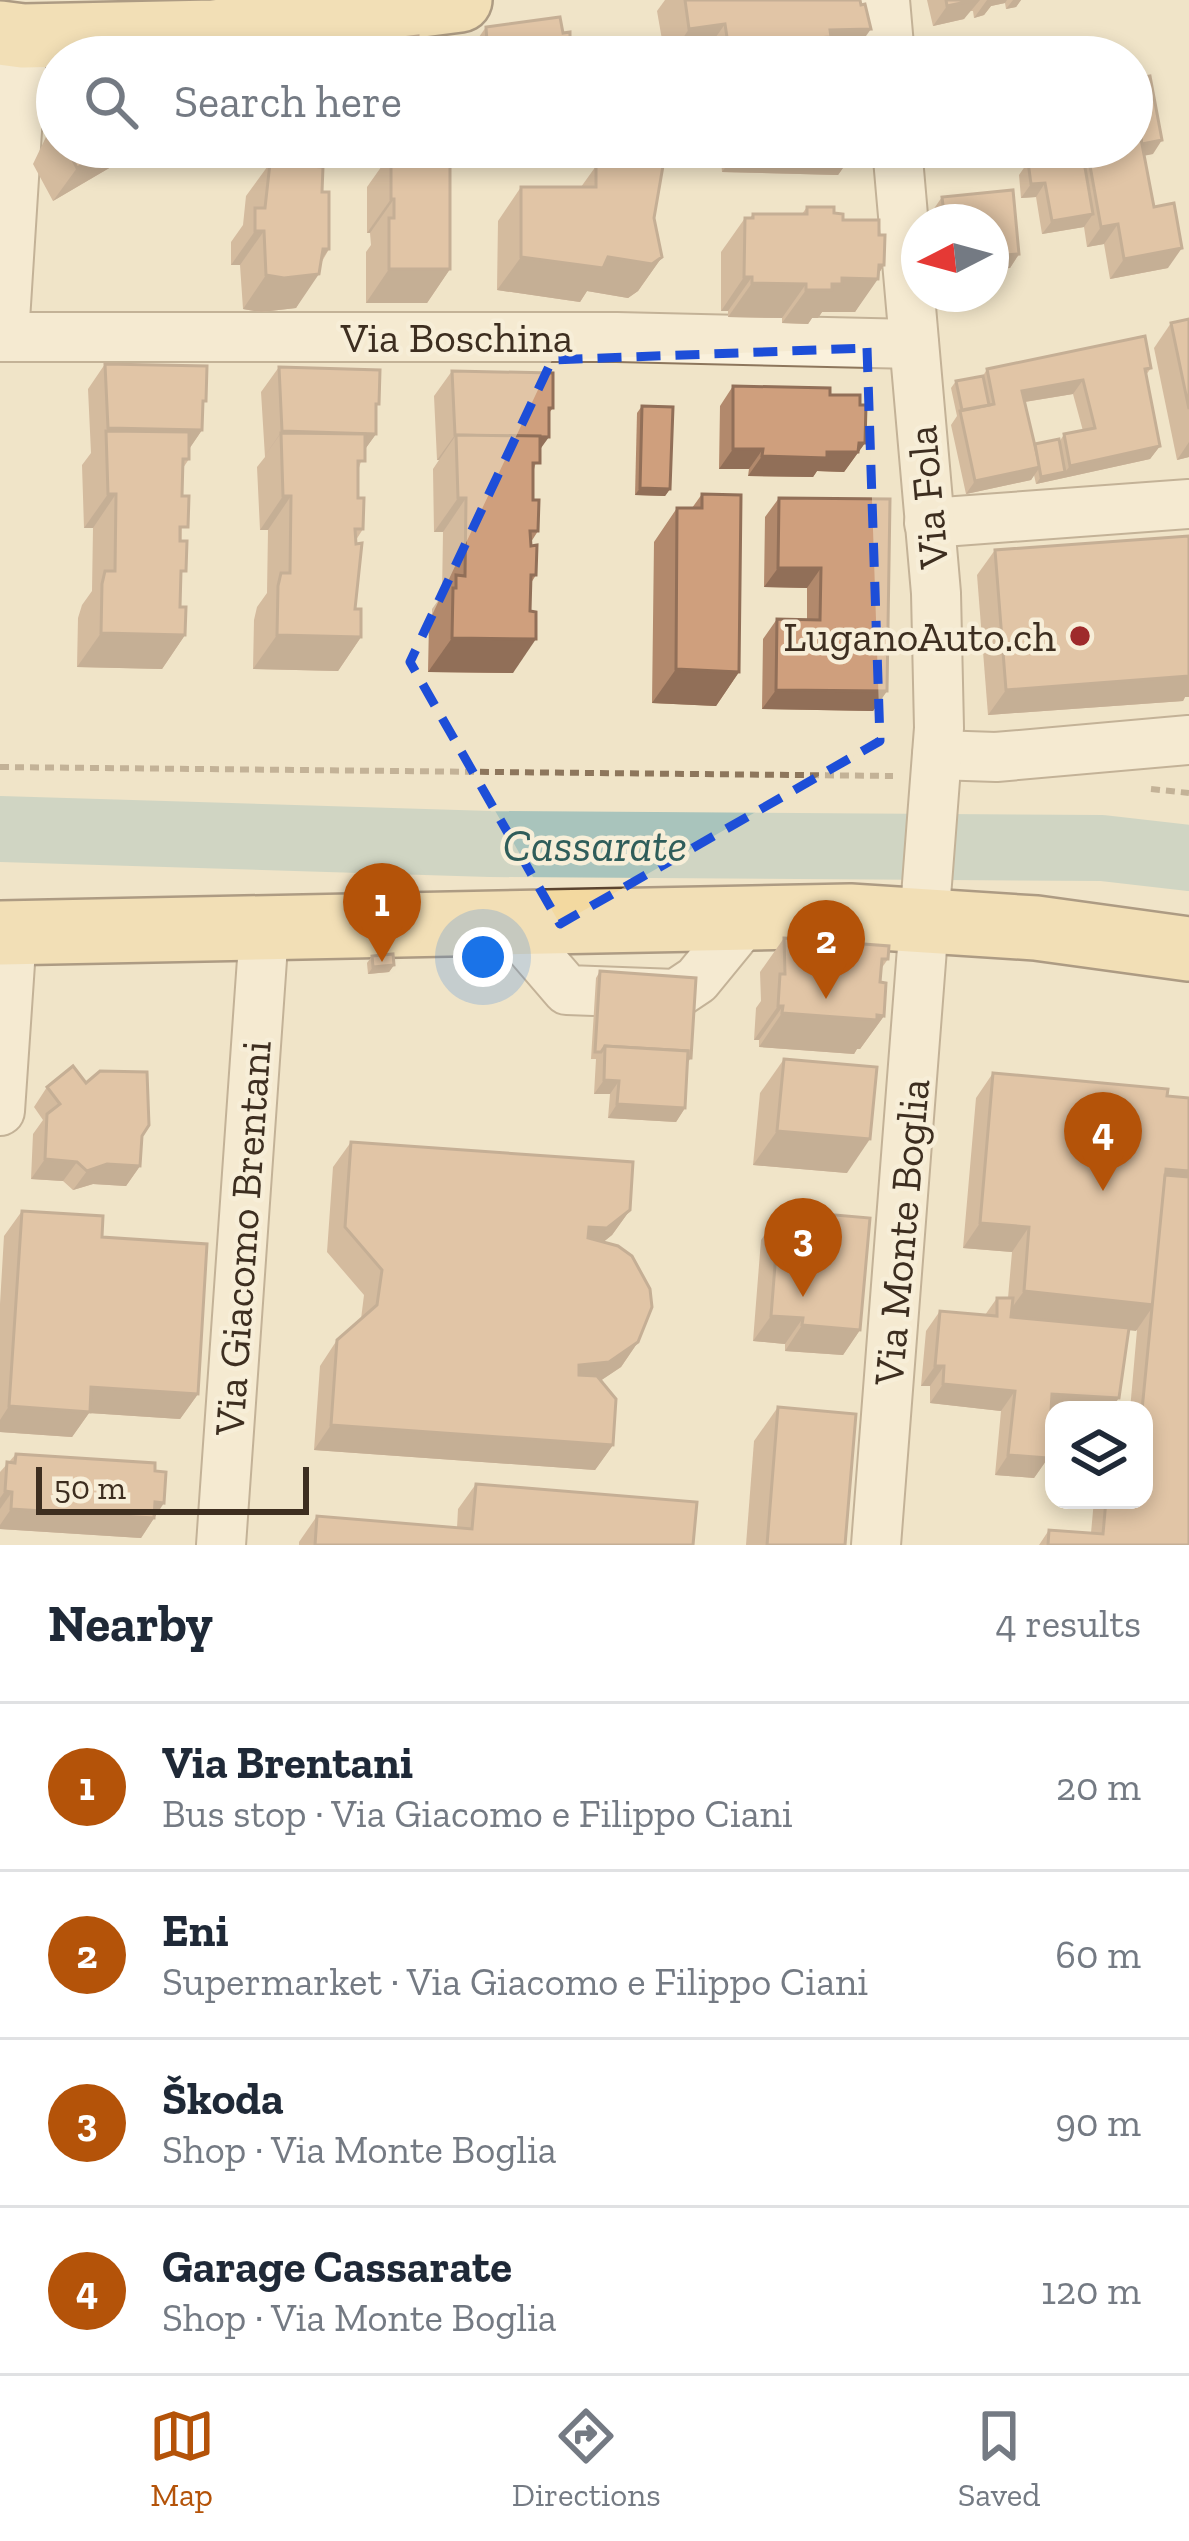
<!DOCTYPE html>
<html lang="en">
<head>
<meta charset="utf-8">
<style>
  :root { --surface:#fff; --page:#f6f6f7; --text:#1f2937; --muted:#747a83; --line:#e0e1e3; --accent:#b45309 }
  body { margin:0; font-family:"Zilla Slab",serif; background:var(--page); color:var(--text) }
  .controls { position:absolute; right:36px; bottom:36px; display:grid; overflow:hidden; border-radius:24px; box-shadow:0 6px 18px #0003 }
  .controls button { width:108px; height:108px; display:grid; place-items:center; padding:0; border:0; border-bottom:3px solid var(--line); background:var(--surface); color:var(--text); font:60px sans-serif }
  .compass { position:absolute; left:901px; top:204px; width:108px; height:108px; border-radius:50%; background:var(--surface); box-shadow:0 6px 18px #0003; rotate:264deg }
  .scale { position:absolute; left:36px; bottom:30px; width:273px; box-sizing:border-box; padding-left:12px; border:6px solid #3d2e20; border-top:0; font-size:33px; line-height:42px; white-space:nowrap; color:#3d2e20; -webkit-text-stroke:9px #f7eed8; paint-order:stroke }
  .you { position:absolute; left:483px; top:957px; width:42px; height:42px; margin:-30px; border:9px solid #fff; border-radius:50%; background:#1a73e8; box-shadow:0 0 0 18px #1a73e833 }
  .badge { display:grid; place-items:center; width:78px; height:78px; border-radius:50%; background:var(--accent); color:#fff; font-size:39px; font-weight:700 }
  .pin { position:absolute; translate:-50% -99px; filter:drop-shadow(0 3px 6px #0008) }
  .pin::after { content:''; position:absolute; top:63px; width:42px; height:36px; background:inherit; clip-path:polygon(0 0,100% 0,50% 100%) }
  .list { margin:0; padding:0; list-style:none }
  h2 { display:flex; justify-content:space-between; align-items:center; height:156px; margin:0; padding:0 48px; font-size:51px }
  h2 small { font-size:39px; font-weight:400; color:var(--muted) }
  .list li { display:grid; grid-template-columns:78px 1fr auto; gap:36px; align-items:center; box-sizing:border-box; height:168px; padding:0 48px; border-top:3px solid var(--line) }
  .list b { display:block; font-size:45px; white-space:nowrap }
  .list p { margin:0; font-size:39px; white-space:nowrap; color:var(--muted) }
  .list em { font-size:39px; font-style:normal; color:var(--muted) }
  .icon { flex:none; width:66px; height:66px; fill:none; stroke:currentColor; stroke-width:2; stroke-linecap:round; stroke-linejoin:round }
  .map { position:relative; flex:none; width:1189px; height:1545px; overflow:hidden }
  .search { position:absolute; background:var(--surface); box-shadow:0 6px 18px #0003; left:36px; right:36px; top:36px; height:132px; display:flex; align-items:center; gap:30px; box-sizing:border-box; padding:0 42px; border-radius:66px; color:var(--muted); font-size:45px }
  .sheet { height:828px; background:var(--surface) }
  nav { display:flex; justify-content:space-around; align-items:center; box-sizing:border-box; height:168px; border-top:3px solid var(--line); background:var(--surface); font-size:33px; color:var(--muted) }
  nav a { display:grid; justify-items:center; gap:6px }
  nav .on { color:var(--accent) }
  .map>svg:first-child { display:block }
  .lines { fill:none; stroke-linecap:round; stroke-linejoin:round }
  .river { stroke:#a9c4bc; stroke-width:66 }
  .minor-casing { stroke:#8d765c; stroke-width:52 }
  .major-casing { stroke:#5b4430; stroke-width:68 }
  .path { stroke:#8d765c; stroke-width:6; stroke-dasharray:9 6; stroke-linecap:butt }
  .minor { stroke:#faf1dc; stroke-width:48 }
  .major { stroke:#f3d9a0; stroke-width:63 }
  .wall { fill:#b2896c; fill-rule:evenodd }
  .shaded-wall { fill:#916f58 }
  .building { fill:#cf9f7d; stroke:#916f58; stroke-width:3 }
  .marked { fill:none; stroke:#1d4ed8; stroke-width:9; stroke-dasharray:24 15; stroke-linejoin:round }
  .poi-dot { fill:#9e2a2b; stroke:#f7eed8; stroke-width:4.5 }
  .labels { text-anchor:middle; stroke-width:9; stroke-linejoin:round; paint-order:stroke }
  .street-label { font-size:42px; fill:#3d2e20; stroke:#f7eed8 }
  .poi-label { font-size:42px; fill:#3d2e20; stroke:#f7eed8; text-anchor:end }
  .water-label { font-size:45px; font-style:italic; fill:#2f5d5a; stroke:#f7eed8 }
</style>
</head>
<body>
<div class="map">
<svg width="1189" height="1545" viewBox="0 0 1189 1545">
  <rect width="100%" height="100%" fill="#f0e4c8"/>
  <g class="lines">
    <polyline class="river" points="0,829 490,844 1102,848 1189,858"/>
    <g class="minor-casing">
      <g id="minor">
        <polyline points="885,0 890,57"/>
        <polyline points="4,336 23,36"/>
        <polyline points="0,337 617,337 914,344"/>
        <polyline points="929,523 1189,504"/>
        <polyline points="937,755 996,757 1189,740"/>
        <polyline points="512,926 567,990 676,994 697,980 747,919"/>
        <polyline points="0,1111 12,934"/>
        <polyline points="221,1545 264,931"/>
        <polyline points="876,1545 939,728 936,593 897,147"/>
      </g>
    </g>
    <g class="major-casing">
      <g id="major">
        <polyline points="0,33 23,36 214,32 460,0"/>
        <polyline points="0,933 850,916 1036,928 1189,949"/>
      </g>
    </g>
    <g class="path">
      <polyline points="0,767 893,776"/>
      <polyline points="1151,789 1189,793"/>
    </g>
    <use href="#minor" class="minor"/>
    <use href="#major" class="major"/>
  </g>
  <g class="wall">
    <polygon points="665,0 860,0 851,57 665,57 657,11"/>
    <polygon points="927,0 1021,0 1016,7 1006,9 1005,3 991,6 984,15 974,18 973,11 969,11 964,19 933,26"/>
    <polygon points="486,27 563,33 568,57 465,57"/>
    <polygon points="57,114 57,147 145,147 53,201 33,164"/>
    <polygon points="720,147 852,147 852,155 838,175 722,172"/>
    <polygon points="1087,149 1153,154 1144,155 1168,268 1110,279 1104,244 1087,247 1084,227 1042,234 1036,197 1021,198 1019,175 1028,162 1083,156"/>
    <polygon points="391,153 450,269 427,303 366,303 366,252 371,245 370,233 367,233 367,187"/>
    <polygon points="270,163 322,192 329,249 296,308 261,312 243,309 240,265 231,265 231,242 243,225 246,196"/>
    <polygon points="596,166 654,218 662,257 638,291 628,298 587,291 580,302 497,290 498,221 521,187 581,187"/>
    <polygon points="1013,190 1019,254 1010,268 991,269 991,222 934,222 933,210 942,197"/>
    <polygon points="807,207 834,213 843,220 879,235 884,265 855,312 822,312 818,318 812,318 808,324 782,323 782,318 728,317 728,311 721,311 721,252 745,218 750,218 753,214 802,214"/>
    <polygon points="1189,319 1189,457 1177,460 1154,348 1171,323"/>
    <polygon points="105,364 203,406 202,430 189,449 189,459 183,468 180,607 185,635 162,669 77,667 78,618 82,605 92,591 93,528 84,528 82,465 91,453 88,389"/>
    <polygon points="279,367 376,409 376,434 365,449 358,471 358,498 363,529 356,540 355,609 361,637 338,671 253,669 254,620 257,607 267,593 268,530 260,530 257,467 265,457 261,392"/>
    <path d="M1151,368l-5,7 14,71 -10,13 -114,25 -2,-9 -3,5 -65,14 -15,-69 6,-9 -6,-28 5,-7 27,-5 4,-7zM1073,394l10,37 -19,3 -4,7 -25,3 -10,-42z"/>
    <polygon points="452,371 553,408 549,413 533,473 533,500 538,531 531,542 536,575 531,583 513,673 428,672 429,622 432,618 432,609 442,595 443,532 434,532 433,469 439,460 437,460 434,396"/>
    <polygon points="733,386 830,395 860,405 865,443 844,472 817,471 813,477 748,476 749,469 719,469 720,406"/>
    <polygon points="642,406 670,489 665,496 635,495 637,413"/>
    <polygon points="702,494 739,672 716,706 652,703 654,542 677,508 692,508"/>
    <polygon points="779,498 890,499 887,691 873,711 762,709 763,639 777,619 807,620 807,588 764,587 765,517"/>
    <polygon points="995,550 1185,697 1183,701 988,715 977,575"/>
    <polygon points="784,938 888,959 881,969 880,982 884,1016 860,1049 857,1049 854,1054 759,1047 759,1040 754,1040 756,1008 761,1001 760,972"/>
    <polygon points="372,956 394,965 389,972 368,974 367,963"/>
    <polygon points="600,971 691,1058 688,1062 685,1108 676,1122 608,1118 610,1094 594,1094 596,1059 591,1059 596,978"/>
    <polygon points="784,1059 847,1173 753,1165 760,1093"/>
    <polygon points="993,1073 1167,1096 1189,1545 1039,1545 1049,1530 1091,1533 1094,1500 1144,1500 1144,1410 1130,1410 1137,1330 1129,1330 1051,1414 1048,1458 1034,1478 995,1475 1001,1411 930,1403 930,1386 921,1386 926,1331 940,1311 985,1315 997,1298 1008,1298 1012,1252 963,1248 976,1098"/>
    <polygon points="86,1083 142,1136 140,1166 126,1186 93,1184 73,1190 63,1181 31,1179 33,1134 43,1120 34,1107 47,1087"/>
    <polygon points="351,1142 630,1210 612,1235 603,1242 638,1342 621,1367 600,1381 613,1445 595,1470 314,1450 320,1366 337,1340 361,1319 364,1295 327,1252 333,1167"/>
    <polygon points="22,1211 102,1237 198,1394 180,1419 89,1413 72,1437 0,1432 0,1304 4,1236"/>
    <polygon points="812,1213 860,1330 843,1355 785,1351 785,1344 753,1341 761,1240 779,1215 809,1218"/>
    <polygon points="778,1407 845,1545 746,1545 754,1441"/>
    <polygon points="16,1454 155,1516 154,1518 141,1538 0,1529 0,1472"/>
    <polygon points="476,1484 693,1545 299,1545 299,1542 317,1516 457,1528 458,1509"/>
  </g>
  <g class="shaded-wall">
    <polygon points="972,0 980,0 964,19 933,26 947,6"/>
    <polygon points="987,0 1007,0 1005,3 991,6 984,15 974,18"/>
    <polygon points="1013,0 1021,0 1016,7 1006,9"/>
    <polygon points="725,24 702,57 670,57 689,29"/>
    <polygon points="871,29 851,57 719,57 728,44 830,30"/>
    <polygon points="1162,140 1153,154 1108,163 1118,149"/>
    <polygon points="112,147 145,147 53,201 77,168"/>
    <polygon points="942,147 986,147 982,152 940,150"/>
    <polygon points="736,153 852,155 838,175 722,172"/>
    <polygon points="1045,183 1036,197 1021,198 1031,184"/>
    <polygon points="391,199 394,199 370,233 367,233"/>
    <polygon points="1093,214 1084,227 1042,234 1052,221"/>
    <polygon points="1118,224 1104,244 1087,247 1101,227"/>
    <polygon points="255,231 264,231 240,265 231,265"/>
    <polygon points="1182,248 1168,268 1110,279 1124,259"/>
    <polygon points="323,249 329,249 311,275 319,274 296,308 261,312 243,309 266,275"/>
    <polygon points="1019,254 1010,268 991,269 991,256"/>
    <polygon points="521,257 662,257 638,291 628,298 587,291 580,302 497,290"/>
    <polygon points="879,265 884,265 875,279 878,279 855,312 822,312 818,318 812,318 808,324 782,323 806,290 832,284 842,278"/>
    <polygon points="389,269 450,269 427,303 366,303"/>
    <polygon points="744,277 752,277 728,311 721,311"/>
    <polygon points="752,283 806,284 782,318 728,317"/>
    <polygon points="1083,380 1073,394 1012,404 1022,391"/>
    <polygon points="108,428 202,430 185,455 106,432"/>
    <polygon points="282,431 376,434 358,459 281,433 264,457"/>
    <polygon points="455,435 549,437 531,462 456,435 439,460 437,460"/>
    <polygon points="1189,442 1189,457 1177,460"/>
    <polygon points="859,443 865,443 844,472 817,471 813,477 748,476 762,456 827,452"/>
    <polygon points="1160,446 1150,459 1036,484 1041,477 1065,472 1070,466"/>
    <polygon points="733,449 763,449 749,469 719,469"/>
    <polygon points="1040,467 1031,480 966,494 975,481"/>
    <polygon points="640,488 670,489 665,496 635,495"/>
    <polygon points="108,494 116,494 93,528 84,528"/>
    <polygon points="283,496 291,496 268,530 260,530"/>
    <polygon points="458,498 466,498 443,532 434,532"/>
    <polygon points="778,568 821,568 807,588 764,587"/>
    <polygon points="101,633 185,635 162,669 77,667"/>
    <polygon points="277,635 361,637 338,671 253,669"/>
    <polygon points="452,638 536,639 513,673 428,672"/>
    <polygon points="676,669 739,672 716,706 652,703"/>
    <polygon points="1189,676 1189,697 1185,697 1183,701 988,715 1006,690"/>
    <polygon points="776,690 887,691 873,711 762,709"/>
    <polygon points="394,965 389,972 368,974 373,967"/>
    <polygon points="778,1006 783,1006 759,1040 754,1040"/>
    <polygon points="782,1013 877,1015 884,1016 860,1049 857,1049 854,1054 759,1047"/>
    <polygon points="604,1080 619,1081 610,1094 594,1094"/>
    <polygon points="617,1104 685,1108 676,1122 608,1118"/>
    <polygon points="777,1131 870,1139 847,1173 753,1165"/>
    <polygon points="45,1159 77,1162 63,1181 31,1179"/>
    <polygon points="107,1164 140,1166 126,1186 93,1184 73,1190 87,1171"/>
    <polygon points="1166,1169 1189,1171 1189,1198 1160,1195"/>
    <polygon points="630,1210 612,1235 590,1253 571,1252 589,1227"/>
    <polygon points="980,1223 1029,1227 1012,1252 963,1248"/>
    <polygon points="1024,1291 1154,1305 1136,1331 1006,1316"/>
    <polygon points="771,1316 803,1318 785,1344 753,1341"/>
    <polygon points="802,1325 860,1330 843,1355 785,1351"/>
    <polygon points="638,1342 621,1367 591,1387 562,1390 579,1365"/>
    <polygon points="935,1366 944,1366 930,1386 921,1386"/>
    <polygon points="943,1384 1015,1391 1001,1411 930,1403"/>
    <polygon points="91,1387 198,1394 180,1419 89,1413 72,1437 0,1432 0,1420 9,1406"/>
    <polygon points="1052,1394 1119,1398 1110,1410 1054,1410 1054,1414 1038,1413"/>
    <polygon points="331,1425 613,1445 595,1470 314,1450"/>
    <polygon points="1008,1455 1048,1458 1034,1478 995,1475"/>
    <polygon points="5,1491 12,1492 0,1509 0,1498"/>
    <polygon points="155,1502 164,1503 141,1538 0,1529 0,1525 11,1509"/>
  </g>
  <g class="building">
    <polygon points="685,0 860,0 861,5 865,4 871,29 830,30 831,37 728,44 725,24 689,29"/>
    <polygon points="946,0 975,0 947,6"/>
    <polygon points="560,17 563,33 570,32 570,54 563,51 563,57 488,57 486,27"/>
    <polygon points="418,36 418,57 262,56"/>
    <polygon points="176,55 178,57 119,57 120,57"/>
    <polygon points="1150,76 1162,140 1142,144 1141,139 1132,141 1132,79"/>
    <polygon points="1141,139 1154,207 1174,203 1182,248 1124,259 1118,224 1101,227 1087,149 1100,147 1132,147 1132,141"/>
    <polygon points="66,147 112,147 77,168"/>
    <polygon points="735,147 852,147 852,155 736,153"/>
    <polygon points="651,150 658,150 664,160 654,218 662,257 652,264 608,257 603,268 521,257 521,187 596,187 596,166 637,165"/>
    <polygon points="391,153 450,154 450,269 389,269 389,218 394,218 394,199 391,199"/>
    <polygon points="1083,156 1093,214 1052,221 1045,183 1031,184 1028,162"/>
    <polygon points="270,163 323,167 322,192 329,192 329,249 323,249 319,274 284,278 266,275 264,231 255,231 255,208 265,208"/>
    <polygon points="1013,190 1019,254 991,256 991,222 945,222 942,197"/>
    <polygon points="807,207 834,207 834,213 843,214 843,220 879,220 879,235 885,235 884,265 879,265 878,279 842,278 842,284 832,284 832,290 806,290 806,284 752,283 752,277 744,277 745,218 753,218 753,214 807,214"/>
    <polygon points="1189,319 1189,409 1171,323"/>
    <polygon points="1145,336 1151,368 1145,369 1160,446 1070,466 1064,434 1095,428 1083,380 1022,391 1040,467 975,481 960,411 994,404 987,369"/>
    <polygon points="105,364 207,366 206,401 203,401 202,430 108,428"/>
    <polygon points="279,367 380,370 379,404 376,404 376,434 282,431"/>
    <polygon points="452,371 553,373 553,408 549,408 549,437 455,435"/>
    <polygon points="983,376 989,405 962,410 956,381"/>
    <polygon points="733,386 830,388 830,395 860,395 860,405 866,405 865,443 859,443 858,452 827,452 827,458 762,456 763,449 733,449"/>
    <polygon points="642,406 673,407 670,489 640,488"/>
    <polygon points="106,431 189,432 189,459 183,459 182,496 189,496 188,527 180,527 180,541 187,541 186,571 181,571 180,607 186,607 185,635 101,633 102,584 105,571 115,571 116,494 108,494"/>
    <polygon points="281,433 365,434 365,461 358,461 358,498 364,498 363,529 355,529 356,544 362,543 355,609 361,609 361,637 277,635 278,586 281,573 290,573 291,496 283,496"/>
    <polygon points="456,435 540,436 540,463 533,463 533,500 539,500 538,531 530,531 531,546 537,545 536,575 531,575 530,611 536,612 536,639 452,638 453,588 456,588 456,575 465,576 466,498 458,498"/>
    <polygon points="1059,439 1065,472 1041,477 1035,444"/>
    <polygon points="702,494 741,495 739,672 676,669 677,508 702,508"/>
    <polygon points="779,498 890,499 887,691 776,690 777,619 820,620 821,568 778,568"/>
    <polygon points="1189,536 1189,676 1006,690 995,550"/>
    <polygon points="784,938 889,946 888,959 882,959 880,982 886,983 884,1016 877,1015 877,1020 782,1013 783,1006 778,1006 780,974 785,974"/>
    <polygon points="393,954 394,965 373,967 372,956"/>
    <polygon points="600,971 696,978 691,1058 688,1058 688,1051 605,1046 601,1052 595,1052"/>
    <polygon points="605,1046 688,1051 685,1108 617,1104 619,1081 604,1080"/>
    <polygon points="784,1059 877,1067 870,1139 777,1131"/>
    <polygon points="73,1066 86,1083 100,1071 147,1072 149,1125 142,1136 140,1166 107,1164 87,1171 77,1162 45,1159 47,1114 60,1104 47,1087"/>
    <polygon points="993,1073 1168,1089 1167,1096 1189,1098 1189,1171 1166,1169 1154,1305 1024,1291 1029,1227 980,1223"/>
    <polygon points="351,1142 633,1162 630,1210 607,1228 589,1227 588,1238 618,1246 632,1256 650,1289 652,1307 638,1342 609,1362 579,1365 579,1375 597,1376 616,1399 613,1445 331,1425 337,1340 377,1305 382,1270 345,1227"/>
    <polygon points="1165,1175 1189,1177 1189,1545 1048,1545 1049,1530 1103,1534 1106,1500 1144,1500 1144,1410 1142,1410"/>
    <polygon points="22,1211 103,1216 102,1237 207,1244 198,1394 91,1387 90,1412 9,1406"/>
    <polygon points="812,1213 870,1218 860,1330 802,1325 803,1318 771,1316 779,1215 812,1218"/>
    <polygon points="997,1298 1013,1298 1011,1317 1129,1328 1119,1398 1052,1394 1048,1458 1008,1455 1015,1391 943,1384 944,1366 935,1366 940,1311 997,1316"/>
    <polygon points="778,1407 856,1414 845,1545 767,1545"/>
    <polygon points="16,1454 155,1463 155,1471 166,1472 164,1503 155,1502 154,1518 11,1509 12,1492 5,1491 7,1462 15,1463"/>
    <polygon points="476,1484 697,1502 693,1545 315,1545 317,1516 472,1529"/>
  </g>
  <path d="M0 0H1189V1545H0ZM867,348l13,393 -320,183 -150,-262 142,-302z" fill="#f0e4c8" fill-opacity=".55" fill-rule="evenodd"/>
  <path class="marked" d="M867,348l13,393 -320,183 -150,-262 142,-302z"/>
  <circle class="poi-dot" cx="1080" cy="636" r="12"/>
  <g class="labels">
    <g class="street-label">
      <text x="457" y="352">Via Boschina</text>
      <text transform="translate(927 497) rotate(-95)" y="15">Via Fola</text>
      <text transform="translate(901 1232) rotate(-85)" y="15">Via Monte Boglia</text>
      <text transform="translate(242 1238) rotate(-86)" y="15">Via Giacomo Brentani</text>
    </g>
    <g class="poi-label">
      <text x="1056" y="651">LuganoAuto.ch</text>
    </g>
    <g class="water-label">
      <text x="595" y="861">Cassarate</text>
    </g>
  </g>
</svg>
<div class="controls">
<button><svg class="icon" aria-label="layers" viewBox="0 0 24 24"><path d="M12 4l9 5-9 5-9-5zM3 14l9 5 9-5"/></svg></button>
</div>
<svg class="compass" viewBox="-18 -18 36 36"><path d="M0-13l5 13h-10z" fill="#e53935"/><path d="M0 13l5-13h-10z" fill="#747a83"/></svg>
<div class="scale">50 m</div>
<div class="you"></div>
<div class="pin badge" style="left:382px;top:962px">1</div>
<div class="pin badge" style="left:826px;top:999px">2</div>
<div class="pin badge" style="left:803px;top:1297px">3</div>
<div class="pin badge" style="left:1103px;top:1191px">4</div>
<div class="search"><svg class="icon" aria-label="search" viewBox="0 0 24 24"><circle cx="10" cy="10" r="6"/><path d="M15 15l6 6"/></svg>Search here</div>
</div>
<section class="sheet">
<h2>Nearby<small>4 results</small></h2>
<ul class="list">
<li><span class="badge">1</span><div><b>Via Brentani</b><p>Bus stop · Via Giacomo e Filippo Ciani</p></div><em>20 m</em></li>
<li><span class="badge">2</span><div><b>Eni</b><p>Supermarket · Via Giacomo e Filippo Ciani</p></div><em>60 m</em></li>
<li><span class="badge">3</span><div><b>Škoda</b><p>Shop · Via Monte Boglia</p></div><em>90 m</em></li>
<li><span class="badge">4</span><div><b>Garage Cassarate</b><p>Shop · Via Monte Boglia</p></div><em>120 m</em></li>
</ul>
</section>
<nav>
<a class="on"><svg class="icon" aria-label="map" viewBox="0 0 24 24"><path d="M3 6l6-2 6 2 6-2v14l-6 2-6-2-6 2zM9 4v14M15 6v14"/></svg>Map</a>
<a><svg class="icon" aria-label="directions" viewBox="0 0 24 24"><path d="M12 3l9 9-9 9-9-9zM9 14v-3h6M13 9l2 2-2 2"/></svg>Directions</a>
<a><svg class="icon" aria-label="saved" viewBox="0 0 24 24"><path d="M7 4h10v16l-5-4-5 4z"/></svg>Saved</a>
</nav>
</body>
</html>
